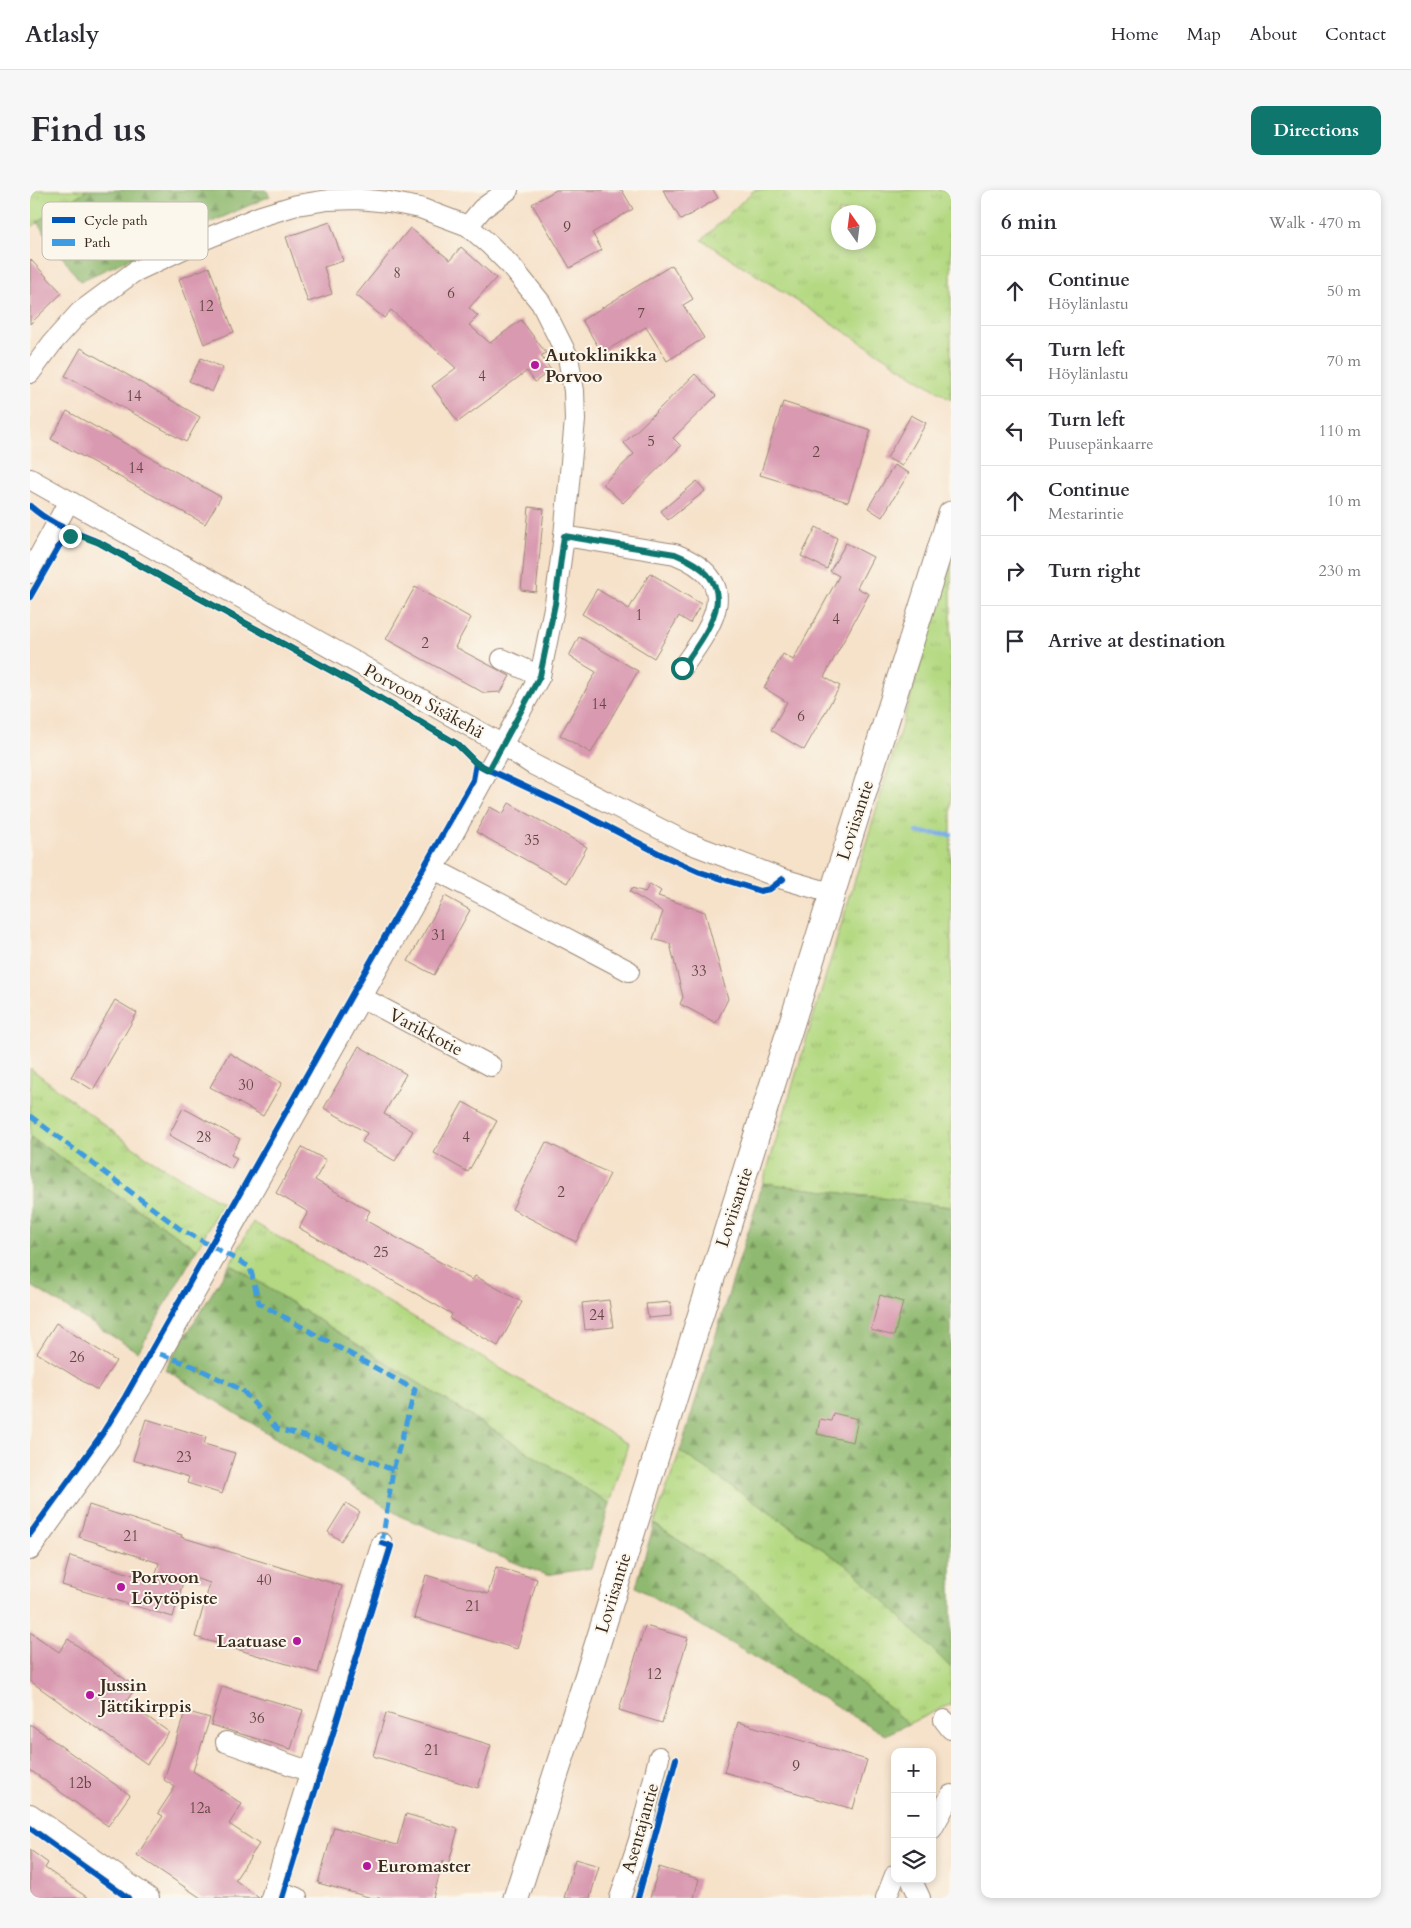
<!DOCTYPE html>
<html lang="en">
<head>
<meta charset="utf-8">
<style>
  :root { --surface:#fff; --page:#f7f7f7; --text:#2b2b33; --muted:#7c7c81; --line:#e1e1e2; --accent:#0f766e }
  body { margin:0; font-family:Cardo,serif; background:var(--page); color:var(--text) }
  .controls { position:absolute; right:15px; bottom:15px; display:grid; overflow:hidden; border-radius:10px; box-shadow:0 2px 8px #0003 }
  .controls button { width:45px; height:45px; display:grid; place-items:center; padding:0; border:0; border-bottom:1px solid var(--line); background:var(--surface); color:var(--text); font:25px sans-serif }
  .compass { position:absolute; left:801px; top:15px; width:45px; height:45px; border-radius:50%; background:var(--surface); box-shadow:0 2px 8px #0003; rotate:346deg }
  .stop { position:absolute; width:15px; height:15px; margin:-11px; border:4px solid #0f766e; border-radius:50%; background:#fff }
  .stop.end { background:#0f766e; border-color:#fff; box-shadow:0 1px 5px #0008 }
  .list { margin:0; padding:0; list-style:none }
  h2 { display:flex; justify-content:space-between; align-items:center; height:65px; margin:0; padding:0 20px; font-size:21px }
  h2 small { font-size:16px; font-weight:400; color:var(--muted) }
  .list li { display:grid; grid-template-columns:32px 1fr auto; gap:15px; align-items:center; box-sizing:border-box; height:70px; padding:0 20px; border-top:1px solid var(--line) }
  .list b { display:block; font-size:19px; white-space:nowrap }
  .list p { margin:0; font-size:16px; white-space:nowrap; color:var(--muted) }
  .list em { font-size:16px; font-style:normal; color:var(--muted) }
  .icon { flex:none; width:28px; height:28px; fill:none; stroke:currentColor; stroke-width:2; stroke-linecap:round; stroke-linejoin:round }
  .map { position:relative; flex:none; width:921px; height:1708px; overflow:hidden; border-radius:10px }
  header { display:flex; align-items:center; gap:30px; box-sizing:border-box; height:70px; padding:0 25px; background:var(--surface); border-bottom:1px solid var(--line) }
  header strong { font-size:24px }
  nav { display:flex; gap:28px; margin-inline-start:auto; font-size:18px }
  .intro { display:flex; align-items:center; justify-content:space-between; box-sizing:border-box; height:120px; padding:0 30px }
  h1 { margin:0; font-size:35px }
  .button { padding:12px 22px; border-radius:10px; background:var(--accent); color:#fff; font-size:18px; font-weight:700 }
  main { display:flex; gap:30px; padding:0 30px }
  aside { flex:1; background:var(--surface); border-radius:10px; box-shadow:0 2px 8px #0003 }
  .map>svg:first-child { display:block }
  .grass { fill:url(#grass-tufts); stroke:#788250; fill-rule:evenodd }
  .forest { fill:url(#forest-firs); stroke:#657247 }
  .lines { fill:none; stroke-linecap:round; stroke-linejoin:round }
  .stream { stroke:#7cade8; stroke-width:4.5 }
  .building { fill:#d999b0 }
  .minor-casing { stroke:#988674; stroke-width:22 }
  .major-casing { stroke:#988674; stroke-width:27 }
  .minor { stroke:#fff; stroke-width:20 }
  .major { stroke:#fff; stroke-width:25 }
  .quiet { stroke:#3f9ce0; stroke-width:5; stroke-dasharray:10 5; stroke-linecap:butt }
  .cycleway-casing { stroke:#fbf7ec; stroke-width:9 }
  .cycleway { stroke:#0057b8; stroke-width:6 }
  .route { stroke:#0f766e; stroke-width:6 }
  .poi-dot { fill:#b5179e; stroke:#fbf7ec; stroke-width:2 }
  .labels { text-anchor:middle; stroke-width:4; stroke-linejoin:round; paint-order:stroke }
  .number-label { font-size:15px; fill:#624642 }
  .poi-label { font-size:18px; font-weight:bold; fill:#3b2a1e; stroke:#fbf7ec; text-anchor:start }
  .street-label { font-size:18px; fill:#3b2a1e; stroke:#fbf7ec }
  .key { fill:#fbf7ec; stroke:#c1baae; stroke-width:1 }
  .key-label { font-size:14px; fill:#3b2a1e }
</style>
</head>
<body>
<header>
<strong>Atlasly</strong>
<nav><a>Home</a><a>Map</a><a>About</a><a>Contact</a></nav>
</header>
<div class="intro"><h1>Find us</h1><a class="button">Directions</a></div>
<main>
<div class="map">
<svg width="921" height="1708" viewBox="0 0 921 1708">
  <defs>
    <pattern id="grass-tufts" width="24" height="20" patternUnits="userSpaceOnUse" patternTransform="scale(1.25)"><rect width="24" height="20" fill="#b4d982"/><path d="M3 7l-1-3M5 7V3M7 7l1-3M15 17l-1-3M17 17v-4M19 17l1-3" fill="none" stroke="#9cba70"/></pattern>
    <pattern id="forest-firs" width="22" height="20" patternUnits="userSpaceOnUse" patternTransform="scale(1.25)"><rect width="22" height="20" fill="#8fb970"/><path d="M5 1l3.5 6h-7zM16 11l3.5 6h-7z" fill="#76975b"/></pattern>
  </defs>
  <rect width="100%" height="100%" fill="#fbf7ec"/>
  <filter id="ink" filterUnits="userSpaceOnUse"><feTurbulence type="fractalNoise" baseFrequency=".02" numOctaves="2"/><feDisplacementMap in="SourceGraphic" scale="10" xChannelSelector="R" yChannelSelector="G"/><feConvolveMatrix kernelMatrix="1 2 1 2 8 2 1 2 1" color-interpolation-filters="sRGB"/></filter>
  <filter id="wash" filterUnits="userSpaceOnUse"><feTurbulence type="fractalNoise" baseFrequency=".0096" numOctaves="4" result="noise"/><feDisplacementMap in="SourceGraphic" scale="20" xChannelSelector="R" yChannelSelector="G"/><feGaussianBlur stdDeviation="1.12" result="paint"/><feColorMatrix in="noise" values="0 0 0 0 0 0 0 0 0 0 0 0 0 0 0 0 0 1.4 0 .05"/><feComposite in="paint" operator="in"/></filter>
  <g filter="url(#wash)">
    <rect width="100%" height="100%" fill="#f6e1c9"/>
    <g class="grass">
      <polygon points="0,0 57,0 0,38"/>
      <path d="M724,0h197v210l-249,-160zM808,22h30v30h-30z"/>
      <polygon points="921,373 921,1017 733,993"/>
      <polygon points="0,878 115,966 192,1013 167,1059 0,947"/>
      <polygon points="223,1032 598,1254 580,1314 200,1074"/>
      <polygon points="650,1261 823,1380 921,1478 921,1516 919,1515 878,1534 722,1399 624,1334"/>
    </g>
    <g class="forest">
      <polygon points="57,0 236,0 240,6 50,91 7,32"/>
      <polygon points="0,947 167,1059 108,1162 0,1095"/>
      <polygon points="733,993 921,1017 921,1478 823,1380 650,1261"/>
      <polygon points="200,1074 580,1314 561,1378 516,1385 372,1327 135,1179"/>
      <polygon points="624,1334 725,1401 878,1534 855,1545 606,1397"/>
    </g>
    <g class="lines">
      <polyline class="stream" points="887,642 921,645"/>
    </g>
    <g id="blocks">
      <g class="building">
        <polygon points="526,0 592,0 603,19 562,43 572,60 540,78 502,14"/>
        <polygon points="633,0 683,0 688,8 651,30"/>
        <polygon points="300,32 313,71 294,77 302,104 278,112 256,47"/>
        <polygon points="380,38 420,70 431,57 466,88 439,118 448,126 439,135 460,153 491,130 516,163 511,166 521,180 505,192 497,181 428,232 402,196 426,178 361,120 354,128 326,105"/>
        <polygon points="0,69 32,103 0,134"/>
        <polygon points="642,75 663,109 653,115 674,148 637,171 616,137 572,163 552,130"/>
        <polygon points="179,77 204,142 174,154 149,89"/>
        <polygon points="51,158 170,227 156,252 35,186"/>
        <polygon points="171,168 193,178 182,202 159,191"/>
        <polygon points="665,184 686,206 643,248 651,256 593,313 573,294 604,264 594,253"/>
        <polygon points="753,212 841,240 818,312 730,285"/>
        <polygon points="37,221 191,307 175,334 21,249"/>
        <polygon points="881,225 896,233 872,276 857,268"/>
        <polygon points="864,275 879,283 852,327 838,318"/>
        <polygon points="667,291 675,301 638,330 631,321"/>
        <polygon points="499,317 514,319 506,402 491,400"/>
        <polygon points="786,337 807,348 797,379 771,366"/>
        <polygon points="816,353 843,367 827,398 839,404 794,487 810,496 774,560 741,540 757,512 734,498 753,464 763,470 809,386 800,381"/>
        <polygon points="620,383 671,414 660,433 649,426 624,468 552,424 567,399 599,419"/>
        <polygon points="385,397 441,428 425,457 480,486 471,502 454,503 356,449"/>
        <polygon points="549,447 608,481 561,563 530,545 566,482 539,466"/>
        <polygon points="479,613 557,657 537,693 446,642 460,617 473,624"/>
        <polygon points="620,694 631,701 628,706 675,722 698,809 686,833 650,814 653,807 640,754 623,749 633,722 600,702 602,698 615,702"/>
        <polygon points="415,706 440,720 404,785 378,771"/>
        <polygon points="85,810 107,823 63,900 41,887"/>
        <polygon points="329,856 376,884 354,924 383,941 365,971 332,952 337,943 294,918"/>
        <polygon points="199,863 252,893 233,926 180,897"/>
        <polygon points="433,912 467,931 438,982 404,963"/>
        <polygon points="153,918 210,949 201,965 207,968 201,979 139,945"/>
        <polygon points="516,952 580,984 546,1052 482,1019"/>
        <polygon points="272,957 296,970 285,990 340,1021 335,1030 442,1090 445,1086 492,1112 468,1156 420,1129 422,1124 269,1038 278,1022 246,1003"/>
        <polygon points="850,1105 873,1112 864,1146 841,1140"/>
        <polygon points="579,1110 583,1137 555,1140 552,1113"/>
        <polygon points="640,1112 641,1126 618,1128 616,1114"/>
        <polygon points="26,1133 86,1171 67,1200 7,1163"/>
        <polygon points="803,1223 828,1229 823,1252 787,1244 790,1229 801,1231"/>
        <polygon points="116,1229 176,1247 174,1254 205,1263 192,1304 157,1293 159,1287 103,1270"/>
        <polygon points="316,1313 330,1322 311,1351 298,1342"/>
        <polygon points="59,1315 152,1345 151,1347 312,1396 288,1483 165,1447 180,1393 155,1385 143,1427 32,1395 40,1366 124,1391 129,1373 49,1347"/>
        <polygon points="466,1377 507,1389 487,1459 384,1428 396,1385 458,1404"/>
        <polygon points="615,1436 658,1448 632,1533 589,1520"/>
        <polygon points="0,1442 29,1462 38,1449 106,1497 96,1512 139,1542 117,1574 0,1491"/>
        <polygon points="192,1496 273,1520 261,1559 181,1535"/>
        <polygon points="155,1521 180,1528 163,1581 212,1614 199,1634 229,1654 205,1690 229,1708 171,1708 107,1665 133,1626 128,1623 145,1597 134,1590"/>
        <polygon points="356,1523 461,1555 448,1598 343,1566"/>
        <polygon points="708,1532 837,1570 823,1619 694,1582"/>
        <polygon points="0,1534 100,1605 78,1636 0,1580"/>
        <polygon points="376,1624 428,1639 419,1672 413,1671 403,1708 342,1708 288,1693 304,1637 367,1655"/>
        <polygon points="0,1660 18,1673 15,1678 58,1708 0,1708"/>
        <polygon points="545,1669 569,1676 560,1708 534,1708"/>
        <polygon points="629,1677 669,1689 664,1708 620,1708"/>
      </g>
    </g>
  </g>
  <g filter="url(#ink)">
    <use href="#blocks" fill-opacity="0" stroke="#988674" stroke-width="1"/>
    <g class="lines">
      <g class="minor-casing">
        <g id="minor">
          <polyline points="438,36 452,19 478,0"/>
          <polyline points="0,183 23,152 50,122 104,82 168,52 231,26 267,15 298,10 328,9 359,12 390,18 438,36 460,55 482,77 511,113 538,167 544,201 545,230 534,346 525,413 510,486 404,679 113,1195 80,1248 0,1360"/>
          <polyline points="0,289 473,555 502,574 656,652 753,689 801,703"/>
          <path d="M534,346l111,18c70,28 38,70 7,114"/>
          <polyline points="0,383 39,311"/>
          <polyline points="472,469 510,486"/>
          <polyline points="404,679 599,781"/>
          <polyline points="331,807 461,876"/>
          <polyline points="914,1530 921,1539"/>
          <polyline points="196,1552 281,1582"/>
          <polyline points="0,1624 119,1708"/>
          <polyline points="902,1639 921,1605"/>
          <polyline points="881,1689 890,1708"/>
          <polyline points="244,1699 267,1708"/>
          <polyline points="241,1708 352,1353"/>
          <polyline points="590,1708 609,1650 629,1567"/>
          <polyline points="856,1708 865,1685"/>
        </g>
      </g>
      <g class="major-casing">
        <polyline id="major" points="486,1708 559,1481 921,324"/>
      </g>
      <use href="#minor" class="minor"/>
      <use href="#major" class="major"/>
      <g class="quiet">
        <polyline points="0,926 150,1039 220,1077 229,1113 385,1200 363,1280 352,1353"/>
        <polyline points="130,1164 163,1176 212,1200 247,1239 292,1251 363,1280"/>
      </g>
      <g class="cycleway-casing">
        <g id="cycleway">
          <path d="M0,316c21,19 45,26 70,37l261,144 96,57 19,19 13,7 84,39 91,47 36,16 60,19 10,-2 13,-10"/>
          <polyline points="0,407 29,356 34,350 45,344"/>
          <polyline points="0,1344 72,1244 95,1207 443,590 446,573"/>
          <polyline points="0,1638 98,1708"/>
          <polyline points="252,1708 361,1356 352,1353"/>
          <polyline points="608,1708 646,1569"/>
        </g>
      </g>
      <use href="#cycleway" class="cycleway"/>
    </g>
  </g>
  <g class="lines" filter="url(#ink)">
    <path class="route" d="M40,346l5,-2 25,9 261,144 96,57 19,19 13,7 51,-94 15,-72 9,-68 111,18c70,28 38,70 7,114"/>
  </g>
  <g class="poi-dot">
    <circle cx="505" cy="175" r="5"/>
    <circle cx="91" cy="1397" r="5"/>
    <circle cx="267" cy="1451" r="5"/>
    <circle cx="60" cy="1505" r="5"/>
    <circle cx="337" cy="1676" r="5"/>
  </g>
  <g class="labels">
    <g class="number-label">
      <text x="537" y="42">9</text>
      <text x="367" y="88">8</text>
      <text x="421" y="108">6</text>
      <text x="176" y="121">12</text>
      <text x="611" y="128">7</text>
      <text x="452" y="191">4</text>
      <text x="104" y="211">14</text>
      <text x="621" y="256">5</text>
      <text x="786" y="267">2</text>
      <text x="106" y="283">14</text>
      <text x="609" y="430">1</text>
      <text x="806" y="434">4</text>
      <text x="395" y="458">2</text>
      <text x="569" y="519">14</text>
      <text x="771" y="531">6</text>
      <text x="502" y="655">35</text>
      <text x="409" y="750">31</text>
      <text x="669" y="786">33</text>
      <text x="216" y="900">30</text>
      <text x="174" y="952">28</text>
      <text x="436" y="952">4</text>
      <text x="531" y="1007">2</text>
      <text x="351" y="1067">25</text>
      <text x="567" y="1130">24</text>
      <text x="47" y="1172">26</text>
      <text x="154" y="1272">23</text>
      <text x="101" y="1351">21</text>
      <text x="234" y="1395">40</text>
      <text x="443" y="1421">21</text>
      <text x="624" y="1489">12</text>
      <text x="227" y="1533">36</text>
      <text x="402" y="1565">21</text>
      <text x="766" y="1581">9</text>
      <text x="50" y="1598">12b</text>
      <text x="170" y="1623">12a</text>
    </g>
    <g class="poi-label">
      <text x="515" y="171">Autoklinikka<tspan x="515" dy="21">Porvoo</tspan></text>
      <text x="101" y="1393">Porvoon<tspan x="101" dy="21">Löytöpiste</tspan></text>
      <text x="257" y="1457" text-anchor="end">Laatuase</text>
      <text x="70" y="1501">Jussin<tspan x="70" dy="21">Jättikirppis</tspan></text>
      <text x="347" y="1682">Euromaster</text>
    </g>
    <g class="street-label">
      <text transform="translate(394 511) rotate(29)" y="6">Porvoon Sisäkehä</text>
      <text transform="translate(825 630) rotate(-72)" y="6">Loviisantie</text>
      <text transform="translate(396 842) rotate(28)" y="6">Varikkotie</text>
      <text transform="translate(704 1017) rotate(-72)" y="6">Loviisantie</text>
      <text transform="translate(583 1403) rotate(-73)" y="6">Loviisantie</text>
      <text transform="translate(610 1638) rotate(-74)" y="6">Asentajantie</text>
    </g>
  </g>
  <rect x="12" y="12" width="166" height="58" rx="8" class="key"/>
  <rect x="22" y="27" width="23" height="6" fill="#0057b8"/>
  <rect x="22" y="49" width="23" height="7" fill="#3f9ce0"/>
  <g class="key-label">
    <text x="54" y="35">Cycle path</text>
    <text x="54" y="57">Path</text>
  </g>
</svg>
<div class="controls">
<button>+</button>
<button>−</button>
<button><svg class="icon" aria-label="layers" viewBox="0 0 24 24"><path d="M12 4l9 5-9 5-9-5zM3 14l9 5 9-5"/></svg></button>
</div>
<svg class="compass" viewBox="-18 -18 36 36"><path d="M0-13l5 13h-10z" fill="#e53935"/><path d="M0 13l5-13h-10z" fill="#7c7c81"/></svg>
<div class="stop" style="left:652px;top:478px"></div>
<div class="stop end" style="left:40px;top:346px"></div>
</div>
<aside>
<h2>6 min<small>Walk · 470 m</small></h2>
<ul class="list">
<li><svg class="icon" aria-label="ahead" viewBox="0 0 24 24"><path d="M12 20V5M6 11l6-6 6 6"/></svg><div><b>Continue</b><p>Höylänlastu</p></div><em>50 m</em></li>
<li><svg class="icon" aria-label="left" viewBox="0 0 24 24"><path d="M17 20v-9H6M10 6l-5 5 5 5"/></svg><div><b>Turn left</b><p>Höylänlastu</p></div><em>70 m</em></li>
<li><svg class="icon" aria-label="left" viewBox="0 0 24 24"><path d="M17 20v-9H6M10 6l-5 5 5 5"/></svg><div><b>Turn left</b><p>Puusepänkaarre</p></div><em>110 m</em></li>
<li><svg class="icon" aria-label="ahead" viewBox="0 0 24 24"><path d="M12 20V5M6 11l6-6 6 6"/></svg><div><b>Continue</b><p>Mestarintie</p></div><em>10 m</em></li>
<li><svg class="icon" aria-label="right" viewBox="0 0 24 24"><path d="M7 20v-9h11M14 6l5 5-5 5"/></svg><div><b>Turn right</b></div><em>230 m</em></li>
<li><svg class="icon" aria-label="arrive" viewBox="0 0 24 24"><path d="M6 21V4h12l-3 4 3 4H6"/></svg><div><b>Arrive at destination</b></div></li>
</ul>
</aside>
</main>
</body>
</html>
